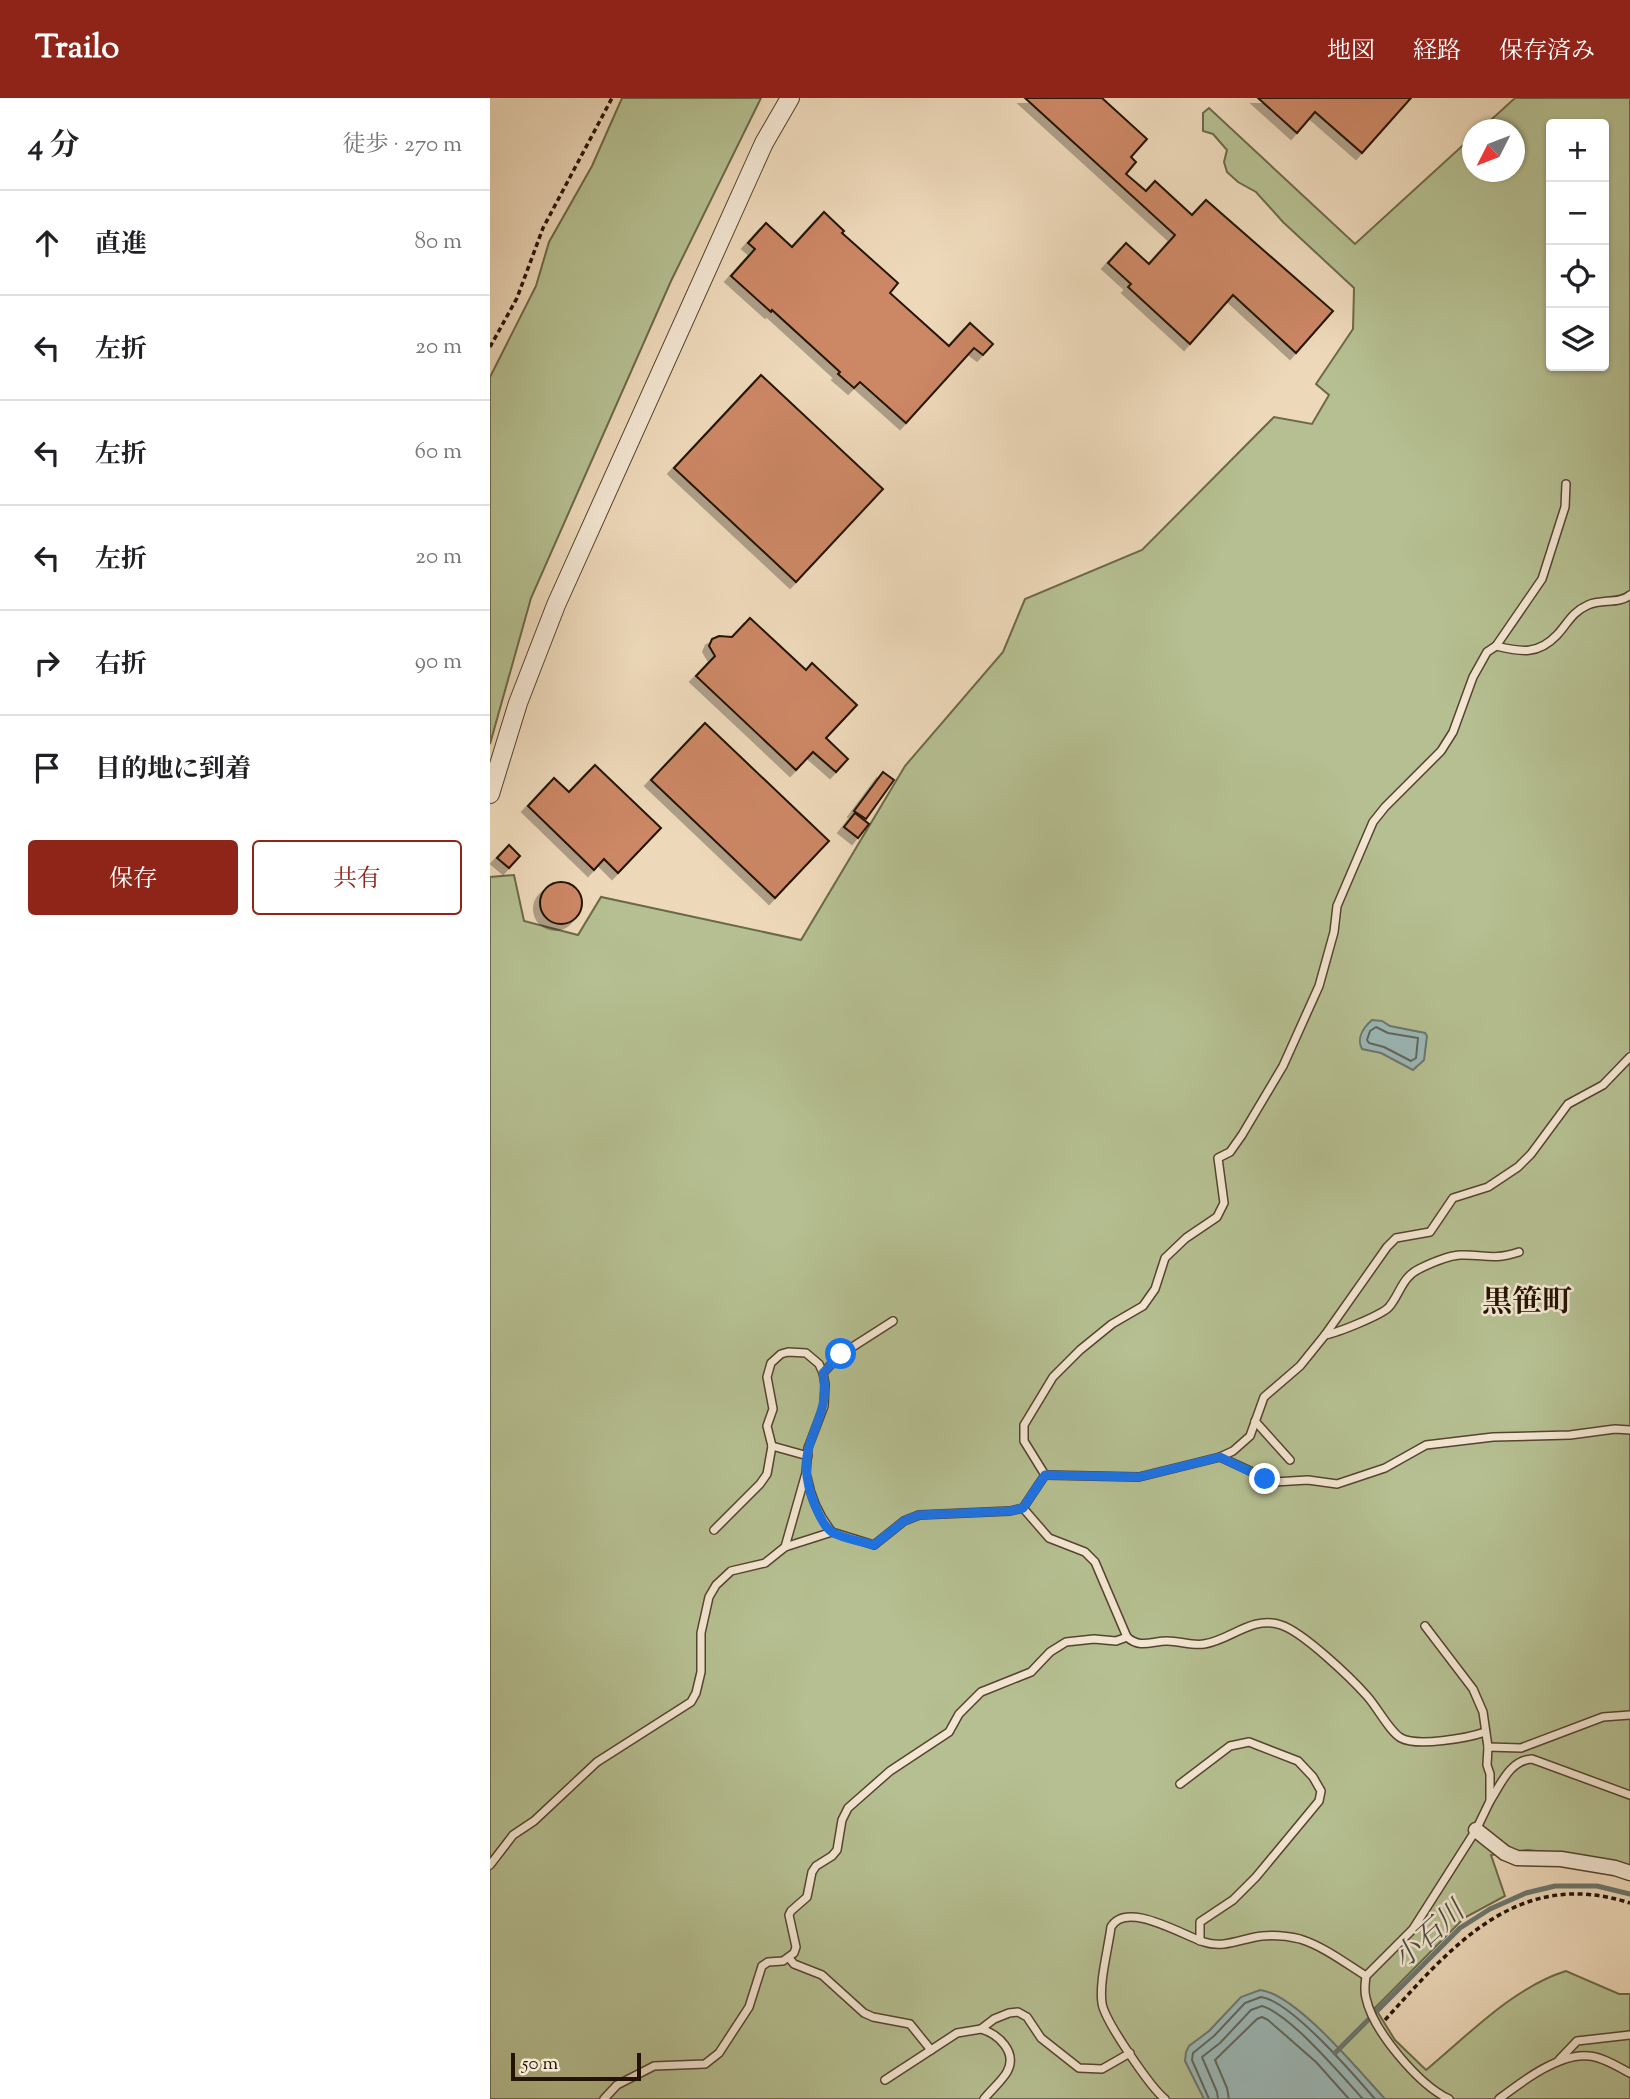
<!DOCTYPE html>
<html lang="ja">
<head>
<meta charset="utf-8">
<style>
  :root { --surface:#fff; --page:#f6f6f6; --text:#202124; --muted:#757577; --line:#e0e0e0; --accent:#8f2418 }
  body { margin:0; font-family:"Sorts Mill Goudy","Noto Serif JP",serif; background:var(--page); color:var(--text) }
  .controls { position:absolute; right:21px; top:21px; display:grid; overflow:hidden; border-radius:7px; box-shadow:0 2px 5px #0004 }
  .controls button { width:63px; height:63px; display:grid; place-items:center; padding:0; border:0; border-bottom:2px solid var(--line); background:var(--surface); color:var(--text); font:35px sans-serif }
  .compass { position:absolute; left:972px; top:21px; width:63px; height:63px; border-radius:50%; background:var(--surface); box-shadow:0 2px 5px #0004; rotate:228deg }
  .scale { position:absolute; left:21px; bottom:18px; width:130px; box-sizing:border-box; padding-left:7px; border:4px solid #241300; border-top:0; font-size:19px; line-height:24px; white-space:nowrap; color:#241300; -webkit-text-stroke:5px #f3e6d2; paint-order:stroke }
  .stop { position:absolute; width:21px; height:21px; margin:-16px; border:5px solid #1a73e8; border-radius:50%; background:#fff }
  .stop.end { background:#1a73e8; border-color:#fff; box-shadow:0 2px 7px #0008 }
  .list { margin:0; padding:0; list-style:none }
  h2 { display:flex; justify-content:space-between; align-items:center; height:91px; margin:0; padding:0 28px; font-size:30px }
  h2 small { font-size:23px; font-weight:400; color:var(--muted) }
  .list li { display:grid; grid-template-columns:46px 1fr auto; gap:21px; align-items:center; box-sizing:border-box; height:105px; padding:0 28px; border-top:2px solid var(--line) }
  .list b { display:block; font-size:26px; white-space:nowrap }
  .list em { font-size:23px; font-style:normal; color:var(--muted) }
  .actions { display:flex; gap:14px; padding:21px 28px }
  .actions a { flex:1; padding:16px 0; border:2px solid var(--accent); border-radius:7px; text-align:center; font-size:24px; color:var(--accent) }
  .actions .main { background:var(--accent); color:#fff }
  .icon { flex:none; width:38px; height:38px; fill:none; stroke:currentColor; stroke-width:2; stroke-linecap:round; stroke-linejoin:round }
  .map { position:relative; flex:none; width:1140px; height:2001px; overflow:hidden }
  header { display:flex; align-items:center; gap:42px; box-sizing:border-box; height:98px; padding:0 35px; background:var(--accent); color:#fff }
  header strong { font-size:33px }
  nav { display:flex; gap:38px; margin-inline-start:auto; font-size:24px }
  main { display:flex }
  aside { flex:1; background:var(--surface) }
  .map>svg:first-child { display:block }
  .green { fill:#b5bf91; stroke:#6c6948; stroke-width:2; fill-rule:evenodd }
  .water { fill:#9bb8b7; stroke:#6b766e; stroke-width:2 }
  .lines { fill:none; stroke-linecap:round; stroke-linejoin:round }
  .shore { stroke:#60665c; stroke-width:2 }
  .stream { stroke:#6b766e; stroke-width:5 }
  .building { fill:#cc8765; stroke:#241300; stroke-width:2; filter:url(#shadow) }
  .service-casing { stroke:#56442e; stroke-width:10 }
  .minor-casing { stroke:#56442e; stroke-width:17 }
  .tertiary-casing { stroke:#56442e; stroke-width:20 }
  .path { stroke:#241300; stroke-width:3.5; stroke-dasharray:5 3.5; stroke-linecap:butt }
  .service { stroke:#f3e6d2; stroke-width:7 }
  .minor { stroke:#f3e6d2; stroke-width:14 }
  .tertiary { stroke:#f3e6d2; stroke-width:18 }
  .route { stroke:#1a73e8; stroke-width:9 }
  .labels { text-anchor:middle; stroke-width:5; stroke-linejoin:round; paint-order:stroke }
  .water-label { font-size:28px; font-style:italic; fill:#4e4d40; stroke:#f3e6d2 }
  .quarter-label { font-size:30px; font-weight:bold; fill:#241300; stroke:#f3e6d2 }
</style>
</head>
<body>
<header>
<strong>Trailo</strong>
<nav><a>地図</a><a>経路</a><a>保存済み</a></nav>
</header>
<main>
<aside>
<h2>4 分<small>徒歩 · 270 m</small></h2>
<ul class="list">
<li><svg class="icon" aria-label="ahead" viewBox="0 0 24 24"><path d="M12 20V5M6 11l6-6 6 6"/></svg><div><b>直進</b></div><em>80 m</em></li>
<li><svg class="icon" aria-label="left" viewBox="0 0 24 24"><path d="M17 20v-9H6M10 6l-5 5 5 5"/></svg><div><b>左折</b></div><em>20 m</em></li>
<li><svg class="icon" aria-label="left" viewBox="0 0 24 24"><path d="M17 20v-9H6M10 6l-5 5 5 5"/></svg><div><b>左折</b></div><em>60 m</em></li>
<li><svg class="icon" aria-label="left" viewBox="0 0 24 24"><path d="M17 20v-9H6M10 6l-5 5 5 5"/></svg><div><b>左折</b></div><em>20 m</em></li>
<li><svg class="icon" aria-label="right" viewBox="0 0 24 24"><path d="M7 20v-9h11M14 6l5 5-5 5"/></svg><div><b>右折</b></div><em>90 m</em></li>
<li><svg class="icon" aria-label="arrive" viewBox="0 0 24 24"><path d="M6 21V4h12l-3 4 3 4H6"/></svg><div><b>目的地に到着</b></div></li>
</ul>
<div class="actions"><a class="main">保存</a><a>共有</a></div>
</aside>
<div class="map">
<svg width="1140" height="2001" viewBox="0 0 1140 2001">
  <defs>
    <filter id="shadow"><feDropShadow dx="-6" dy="6" stdDeviation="0" flood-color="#0004"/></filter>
  </defs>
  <rect width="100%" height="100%" fill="#edd8b9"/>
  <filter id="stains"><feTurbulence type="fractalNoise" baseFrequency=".00286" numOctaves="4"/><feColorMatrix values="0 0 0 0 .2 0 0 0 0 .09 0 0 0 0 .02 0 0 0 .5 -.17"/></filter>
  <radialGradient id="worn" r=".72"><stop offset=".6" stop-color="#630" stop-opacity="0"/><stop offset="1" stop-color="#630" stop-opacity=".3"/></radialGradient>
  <g class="green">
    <polygon points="132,0 271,0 181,183 41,500 0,646 0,279 46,188 59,144 102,68"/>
    <path d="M1025,0h115v1769l-63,-13 -40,-4 -36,5 14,41 -41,22 -89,90 20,32 31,30c42,-35 88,-83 140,-99l53,23h11v105h-1140v-1222l24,-2 10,46 54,14 23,-38 200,43 104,-174 98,-114 22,-53 117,-49 132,-133 38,7 17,-29 -13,-11 37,-55 1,-41 -71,-66 -27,-30 -18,-10 -11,-10 -3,-10 3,-12 -14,-16 -10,-3v-18l6,-5 146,136 117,-107v35h42v-42l-33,-1zM1061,26h53v242h-53z"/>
  </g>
  <g class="water">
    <path d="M882,922l10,1 8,5 35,7 2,3 -3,24 -11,10 -32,-17 -19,-4c-6,-11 2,-22 10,-29z"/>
    <path d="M770,1892c36,4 99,81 125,109h-181l-19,-38 1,-9 3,-6 20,-15 32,-34z"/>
  </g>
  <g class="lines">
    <g class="shore">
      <polygon points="886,929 898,935 928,940 926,960 921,963 894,949 879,945 877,942 880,933"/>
      <path d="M719,2001l-17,-39 1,-7 21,-17 31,-33 16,-6c30,4 93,78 114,102"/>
      <path d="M728,2001l-1,-7 -15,-35 18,-14 31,-33 11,-4c28,8 80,70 101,93"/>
      <polyline points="739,2001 737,1990 725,1962 767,1921 772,1919 778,1922 826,1964 859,2001"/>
    </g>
    <polyline class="stream" points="845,1955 970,1830 1000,1811 1036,1795 1065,1788 1107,1788 1140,1796"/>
  </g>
  <g class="building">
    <polygon points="535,0 612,0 657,41 641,59 646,64 636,76 656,93 665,83 702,117 716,102 843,213 806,255 743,197 700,246 638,189 641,186 618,165 636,145 659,166 685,137"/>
    <polygon points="768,0 921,0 872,55 825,14 807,35"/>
    <polygon points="334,114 354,133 352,135 408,185 400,195 459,248 480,225 503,246 493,257 484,250 416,325 370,284 364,290 348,276 350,274 282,212 281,214 241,178 265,151 258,145 276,125 302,149"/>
    <polygon points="271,277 393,391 306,484 184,370"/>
    <polygon points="260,520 316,572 322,565 367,607 336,640 358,661 346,674 323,654 306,672 206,578 225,558 219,548 222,541 229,538 242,539"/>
    <polygon points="215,625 339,743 285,800 161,682"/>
    <polygon points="105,667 171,730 128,775 114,761 104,772 38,708 64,680 79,694"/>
    <polygon points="393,674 404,682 376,721 364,713"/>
    <polygon points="365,715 379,726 368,740 354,729"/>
    <polygon points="19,747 30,758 19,770 7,760"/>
    <circle cx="71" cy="805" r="21"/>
  </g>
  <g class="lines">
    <g class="service-casing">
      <g id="service">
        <polyline points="1006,548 1052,481 1075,409 1076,386"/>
        <path d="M835,1237c12,-2 57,-20 64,-28 11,-13 13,-30 30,-38 12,-6 27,-13 41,-14 25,-1 31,6 59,-3"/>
        <polyline points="333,1275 350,1257 403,1223"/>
        <polyline points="765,1323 800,1362"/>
        <polyline points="282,1348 318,1358"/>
        <polyline points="730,1359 784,1384 818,1382 847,1386 895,1370 936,1347 1003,1339 1080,1337 1125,1331 1140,1332"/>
        <polyline points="555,1377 649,1379 730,1359 743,1353 760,1338 774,1299 810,1268 835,1237 897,1149 906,1140 940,1134 963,1100 998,1089 1028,1069 1041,1056 1078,1006 1113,987 1140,959"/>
        <path d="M317,1379c4,21 11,38 25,55"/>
        <path d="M533,1410l26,30 36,14 10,10 32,75c13,12 25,4 40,4 13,0 25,5 37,3 27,-4 48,-29 77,-19 22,7 70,53 86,71 10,11 23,36 34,42 16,9 67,0 84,-6"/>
        <polyline points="224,1432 270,1386 277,1376 282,1348 277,1328 283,1311 277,1279 281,1265 291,1256 298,1254 316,1255 329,1266 333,1275 335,1286 334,1308 318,1350 316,1375 295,1449"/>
        <path d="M935,1528l48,63 10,23 5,35 -1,18 3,9v27l-14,29 -63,99 -47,47c-1,7 -2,15 0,22 7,33 53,87 83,101"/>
        <polyline points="998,1649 1031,1650 1113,1619 1140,1617"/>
        <polyline points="690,1686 740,1648 759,1644 808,1663 823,1679 831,1693 829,1703 766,1779 743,1802 710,1824 710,1843"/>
        <path d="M1000,1703c11,-17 20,-41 42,-42l98,36"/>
        <path d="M0,1767l23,-30 21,-14 63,-59 94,-60 5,-9 5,-21v-39l8,-36 7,-12 15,-14 34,-8 20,-16 47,-15 42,13 30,-24 15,-6 91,-4 13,-3 22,-33 -21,-34v-16l29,-48 27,-27 32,-26 31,-18 12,-17 10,-31 21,-20 31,-21 7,-14 -6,-45 12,-6 12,-17 41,-69 36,-80 15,-54 3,-26 36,-84 12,-15 56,-56 12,-19 20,-55 14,-25 9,-6c25,6 42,9 61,-11 11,-12 15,-23 31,-30 13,-6 32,-1 42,-10"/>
        <polyline points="299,1860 304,1866 332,1877 374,1915 383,1919 420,1926 441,1952"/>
        <path d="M491,1931c17,5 37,23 26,43 -6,10 -16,18 -23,27"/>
        <polyline points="1069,1962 1087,1943 1140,1937"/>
        <polyline points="395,1982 467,1935 491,1931 504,1921 519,1915 528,1914 537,1919 551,1940 589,1970 612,1971 640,1955"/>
        <polyline points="114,2001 127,1987 164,1968 215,1966 229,1955 259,1909 272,1868 278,1864 293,1863 304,1855 306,1849 299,1817 301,1813 317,1799 322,1774 326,1768 342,1758 347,1752 352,1722 358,1710 400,1673 459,1634 469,1616 491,1594 541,1574 560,1554 576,1544 604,1541 626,1543 637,1539"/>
        <path d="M675,2001c-14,-11 -61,-79 -63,-96 -3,-21 6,-53 9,-76 15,-27 71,8 93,15 20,7 39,-4 58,-6 12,-1 26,0 38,3 23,7 45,24 66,37"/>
        <path d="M1009,2001c21,-16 61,-47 90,-43 14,1 29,11 41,17"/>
      </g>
    </g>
    <g class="minor-casing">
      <polyline id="minor" points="986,1732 1015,1755 1027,1760 1071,1761 1125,1770 1140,1775"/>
    </g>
    <g class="tertiary-casing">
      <polyline id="tertiary" points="0,696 28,605 66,507 274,45 300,0"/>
    </g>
    <g class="path">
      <polyline points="0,249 27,200 53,130 122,0"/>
      <path d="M895,1922c68,-75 133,-153 245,-117"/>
    </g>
    <use href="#service" class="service"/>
    <use href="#minor" class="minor"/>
    <use href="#tertiary" class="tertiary"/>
  </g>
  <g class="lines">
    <path class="route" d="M351,1256l-18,19c6,31 -6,46 -14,74 -6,21 -1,43 8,63 3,7 9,18 15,22 11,7 30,9 42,13l30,-24 15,-6 91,-4 13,-3 22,-33 94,2 81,-20 45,22"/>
  </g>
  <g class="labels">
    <g class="water-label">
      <text transform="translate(938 1836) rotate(-42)" y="10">小石川</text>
    </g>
    <g class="quarter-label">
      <text x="1037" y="1213">黒笹町</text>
    </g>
  </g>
  <rect width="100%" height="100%" filter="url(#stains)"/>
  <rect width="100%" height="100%" fill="url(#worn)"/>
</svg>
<div class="controls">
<button>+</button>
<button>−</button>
<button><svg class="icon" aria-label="locate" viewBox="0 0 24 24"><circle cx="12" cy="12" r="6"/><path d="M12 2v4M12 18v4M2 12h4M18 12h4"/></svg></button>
<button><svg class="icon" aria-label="layers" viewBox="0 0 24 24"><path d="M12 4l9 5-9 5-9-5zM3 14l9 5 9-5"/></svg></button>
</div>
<svg class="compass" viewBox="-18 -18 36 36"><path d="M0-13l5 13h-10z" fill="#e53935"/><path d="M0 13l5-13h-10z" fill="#757577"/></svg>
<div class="scale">50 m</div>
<div class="stop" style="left:351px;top:1256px"></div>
<div class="stop end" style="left:775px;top:1381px"></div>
</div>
</main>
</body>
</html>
